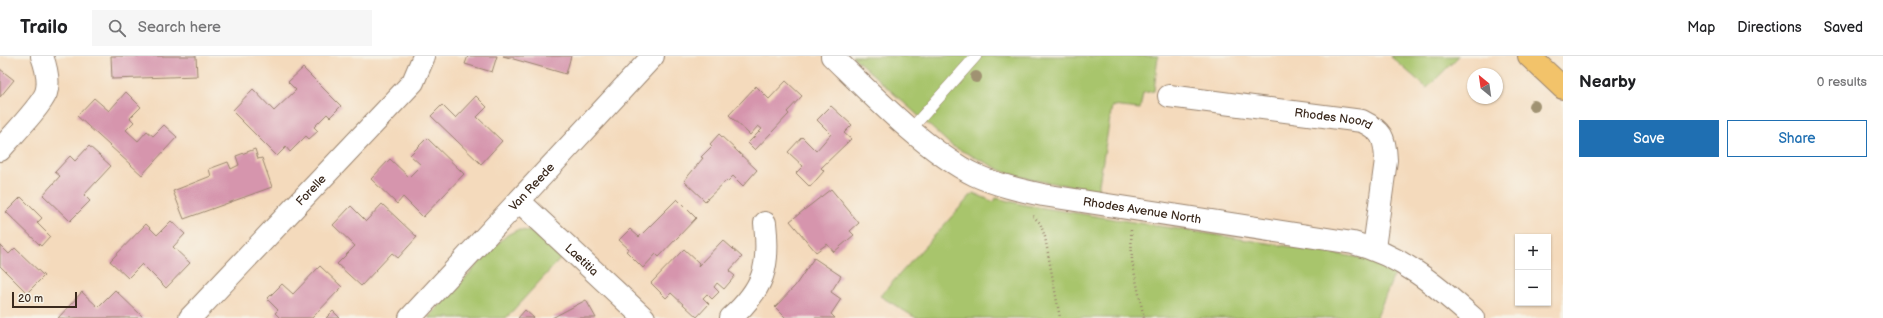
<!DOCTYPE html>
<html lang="en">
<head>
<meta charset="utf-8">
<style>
  :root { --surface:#fff; --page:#f6f6f6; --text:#202124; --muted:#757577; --line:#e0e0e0; --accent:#1f6fb2 }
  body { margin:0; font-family:"Balsamiq Sans",sans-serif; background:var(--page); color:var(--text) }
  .controls { position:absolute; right:12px; bottom:12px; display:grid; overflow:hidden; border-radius:0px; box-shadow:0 1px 3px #0004 }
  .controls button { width:36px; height:36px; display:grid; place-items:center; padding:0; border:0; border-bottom:1px solid var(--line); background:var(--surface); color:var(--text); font:20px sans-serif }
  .compass { position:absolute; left:1467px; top:12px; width:36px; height:36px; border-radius:50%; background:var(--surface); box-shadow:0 1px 3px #0004; rotate:331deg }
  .scale { position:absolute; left:12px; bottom:10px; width:65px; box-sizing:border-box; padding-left:4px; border:2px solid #3b2a1e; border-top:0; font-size:11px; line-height:14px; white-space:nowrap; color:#3b2a1e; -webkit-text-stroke:3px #f7f3e8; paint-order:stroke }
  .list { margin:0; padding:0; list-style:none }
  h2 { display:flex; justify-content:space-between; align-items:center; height:52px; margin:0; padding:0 16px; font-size:17px }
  h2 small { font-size:13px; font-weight:400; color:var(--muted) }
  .actions { display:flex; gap:8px; padding:12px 16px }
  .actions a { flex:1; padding:9px 0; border:1px solid var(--accent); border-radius:0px; text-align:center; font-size:14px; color:var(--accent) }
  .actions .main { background:var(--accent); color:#fff }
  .icon { flex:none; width:22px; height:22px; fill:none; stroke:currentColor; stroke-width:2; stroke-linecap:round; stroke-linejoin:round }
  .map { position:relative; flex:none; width:1563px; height:262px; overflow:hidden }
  header { display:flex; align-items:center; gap:24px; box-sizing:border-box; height:56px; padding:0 20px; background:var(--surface); border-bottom:1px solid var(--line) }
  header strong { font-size:19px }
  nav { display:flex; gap:22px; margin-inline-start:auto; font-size:14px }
  .search { width:280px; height:36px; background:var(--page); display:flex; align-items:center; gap:10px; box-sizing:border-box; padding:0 14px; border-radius:0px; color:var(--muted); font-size:15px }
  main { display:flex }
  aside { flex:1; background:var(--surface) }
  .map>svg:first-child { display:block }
  .green { fill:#a8c56c; stroke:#727845 }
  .building { fill:#d695ad }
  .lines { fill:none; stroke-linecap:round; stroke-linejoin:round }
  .service-casing { stroke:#98826d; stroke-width:12 }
  .minor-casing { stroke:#98826d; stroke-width:24 }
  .primary-casing { stroke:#98826d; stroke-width:24 }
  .path { stroke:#98826d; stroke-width:2.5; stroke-dasharray:1 3; stroke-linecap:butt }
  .service { stroke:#fff; stroke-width:11 }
  .minor { stroke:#fff; stroke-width:22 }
  .primary { stroke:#f2c36a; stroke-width:22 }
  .tree { fill:#a09272 }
  .labels { text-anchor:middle; stroke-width:3; stroke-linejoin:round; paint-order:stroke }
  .street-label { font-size:12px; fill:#3b2a1e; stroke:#f7f3e8 }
</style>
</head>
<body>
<header>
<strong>Trailo</strong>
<div class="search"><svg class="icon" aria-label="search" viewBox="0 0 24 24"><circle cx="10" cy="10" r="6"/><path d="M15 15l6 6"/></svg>Search here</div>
<nav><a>Map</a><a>Directions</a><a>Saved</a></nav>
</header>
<main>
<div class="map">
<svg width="1563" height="262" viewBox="0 0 1563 262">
  <rect width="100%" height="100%" fill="#f7f3e8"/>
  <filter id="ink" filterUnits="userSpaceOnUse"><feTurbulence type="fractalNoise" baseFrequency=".025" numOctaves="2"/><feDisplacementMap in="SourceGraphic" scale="8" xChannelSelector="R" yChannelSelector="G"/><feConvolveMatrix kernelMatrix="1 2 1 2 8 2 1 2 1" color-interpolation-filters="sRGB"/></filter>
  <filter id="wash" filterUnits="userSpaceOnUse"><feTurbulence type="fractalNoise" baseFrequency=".012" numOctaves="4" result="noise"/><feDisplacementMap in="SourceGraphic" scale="16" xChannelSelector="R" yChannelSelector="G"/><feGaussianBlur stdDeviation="0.9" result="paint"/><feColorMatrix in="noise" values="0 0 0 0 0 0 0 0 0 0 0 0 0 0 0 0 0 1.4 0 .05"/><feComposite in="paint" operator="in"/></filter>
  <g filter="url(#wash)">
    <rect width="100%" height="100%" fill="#f4dabc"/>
    <g class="green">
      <polygon points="852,0 1158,0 1154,35 1143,37 1140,53 1112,50 1098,134 1039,125 1007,117 952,90"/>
      <polygon points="1390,0 1459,0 1427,32"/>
      <polygon points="973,137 994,146 996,142 1025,149 1362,202 1395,217 1376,262 916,262 880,240"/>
      <path d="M517,174c21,0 32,12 47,25l-58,63h-78l64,-69 15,-14z"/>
    </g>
    <g id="blocks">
      <g class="building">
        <polygon points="111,0 196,0 197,20 112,23"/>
        <polygon points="468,0 497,0 492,16 465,8"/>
        <polygon points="503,0 571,0 566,18"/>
        <polygon points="303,12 341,50 330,61 327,58 314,71 318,75 309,83 306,80 290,96 286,91 277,100 232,55 253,33 274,55 296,34 288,26"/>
        <polygon points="0,13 14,24 0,41"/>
        <polygon points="786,25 802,40 787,56 789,58 755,94 748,87 762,73 758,70 750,79 729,59 756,30 769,43"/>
        <polygon points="126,36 141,51 130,62 134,66 126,74 138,85 147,75 153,80 164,69 177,81 142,119 77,60 94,42 109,55"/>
        <polygon points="476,40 487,51 477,61 502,85 481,108 431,60 442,49 455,62"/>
        <polygon points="831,50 852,69 844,77 851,83 821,112 824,115 810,131 796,117 803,110 788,96 802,81 816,95 831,78 817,64"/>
        <polygon points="719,78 757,114 743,130 733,120 728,125 727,124 705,145 684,125 703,102 701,101 712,90 710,88"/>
        <polygon points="427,82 464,118 423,161 403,141 397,148 371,123 390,103 409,121 421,109 410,99"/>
        <polygon points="89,90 111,110 84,139 90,145 70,165 43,139 60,120 55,116 70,100 75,105"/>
        <polygon points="255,93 258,103 262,102 272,131 184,163 173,135 211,120 209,113 228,106 231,113 239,109 236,100"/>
        <polygon points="831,133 859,167 850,175 854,179 834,196 827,188 816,196 790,165"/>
        <polygon points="21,141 42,162 37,167 50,180 41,190 6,156"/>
        <polygon points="677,143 696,162 659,201 656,198 643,212 626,195 629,193 619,184 630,173 639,181"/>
        <polygon points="382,148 417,181 398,202 392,197 361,230 337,208 355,190 333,169 351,150 366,165"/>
        <polygon points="171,165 185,178 173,191 190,207 166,232 142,208 128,222 110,205 146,168 157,179"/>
        <polygon points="723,184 742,201 729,215 735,220 724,233 717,227 714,231 719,236 712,243 707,238 703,242 709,248 697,261 671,237 666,242 651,227 684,193 699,207 698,210"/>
        <polygon points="0,189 9,198 15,192 44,220 27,237 0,210"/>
        <polygon points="814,202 841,220 831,236 841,243 831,258 835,262 786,262 775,251 795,230"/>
        <polygon points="320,210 342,231 312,262 280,262 275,257 278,254 267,243 282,228 293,238"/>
        <polygon points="115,234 143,261 142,262 58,262 82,236 98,251"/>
        <polygon points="586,244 596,262 552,262"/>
        <polygon points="525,254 534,262 518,262"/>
        <polygon points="333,255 340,262 326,262"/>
      </g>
    </g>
  </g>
  <g filter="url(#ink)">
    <use href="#blocks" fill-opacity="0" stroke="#98826d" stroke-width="1"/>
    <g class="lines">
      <g class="service-casing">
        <polyline id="service" points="911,73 976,0"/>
      </g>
      <g class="minor-casing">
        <g id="minor">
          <path id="s1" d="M832,0c39,38 95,96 143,119 22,10 44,15 68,20l310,48c48,12 84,43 120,75"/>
          <path id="s2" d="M1169,40l193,25c20,10 23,16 24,39l-12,88"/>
          <path d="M0,94c10,-12 41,-44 46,-57 4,-12 0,-26 -4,-37"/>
          <path id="s3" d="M519,145l125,117"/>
          <path id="s4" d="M190,262l223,-236 11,-26"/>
          <path id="s5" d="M410,262l243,-262"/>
          <path d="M731,262c33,-30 39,-51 34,-95"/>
        </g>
      </g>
      <g class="primary-casing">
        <polyline id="primary" points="1529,0 1563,32"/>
      </g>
      <g class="path">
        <polyline points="1033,160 1040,167 1045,181 1060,262"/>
        <polyline points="1131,174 1132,205 1144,262"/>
      </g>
      <use href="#service" class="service"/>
      <use href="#minor" class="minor"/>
      <use href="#primary" class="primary"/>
    </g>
    <g class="tree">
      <circle cx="976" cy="21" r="6"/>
      <circle cx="1534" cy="50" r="6"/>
    </g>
  </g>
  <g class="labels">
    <g class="street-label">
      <text dy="4" stroke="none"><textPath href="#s2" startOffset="166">Rhodes Noord</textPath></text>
      <text dy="4" stroke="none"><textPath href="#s5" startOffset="179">Van Reede</textPath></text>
      <text dy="4" stroke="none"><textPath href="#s4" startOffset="176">Forelle</textPath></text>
      <text dy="4" stroke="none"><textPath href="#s1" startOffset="358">Rhodes Avenue North</textPath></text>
      <text dy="4" stroke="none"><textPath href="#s3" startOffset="86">Laetitia</textPath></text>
    </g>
  </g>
</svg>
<div class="controls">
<button>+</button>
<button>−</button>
</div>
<svg class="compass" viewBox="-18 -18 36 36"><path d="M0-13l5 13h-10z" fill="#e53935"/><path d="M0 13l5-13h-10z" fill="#757577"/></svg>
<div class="scale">20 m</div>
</div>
<aside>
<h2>Nearby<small>0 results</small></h2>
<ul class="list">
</ul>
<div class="actions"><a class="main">Save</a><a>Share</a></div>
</aside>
</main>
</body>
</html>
